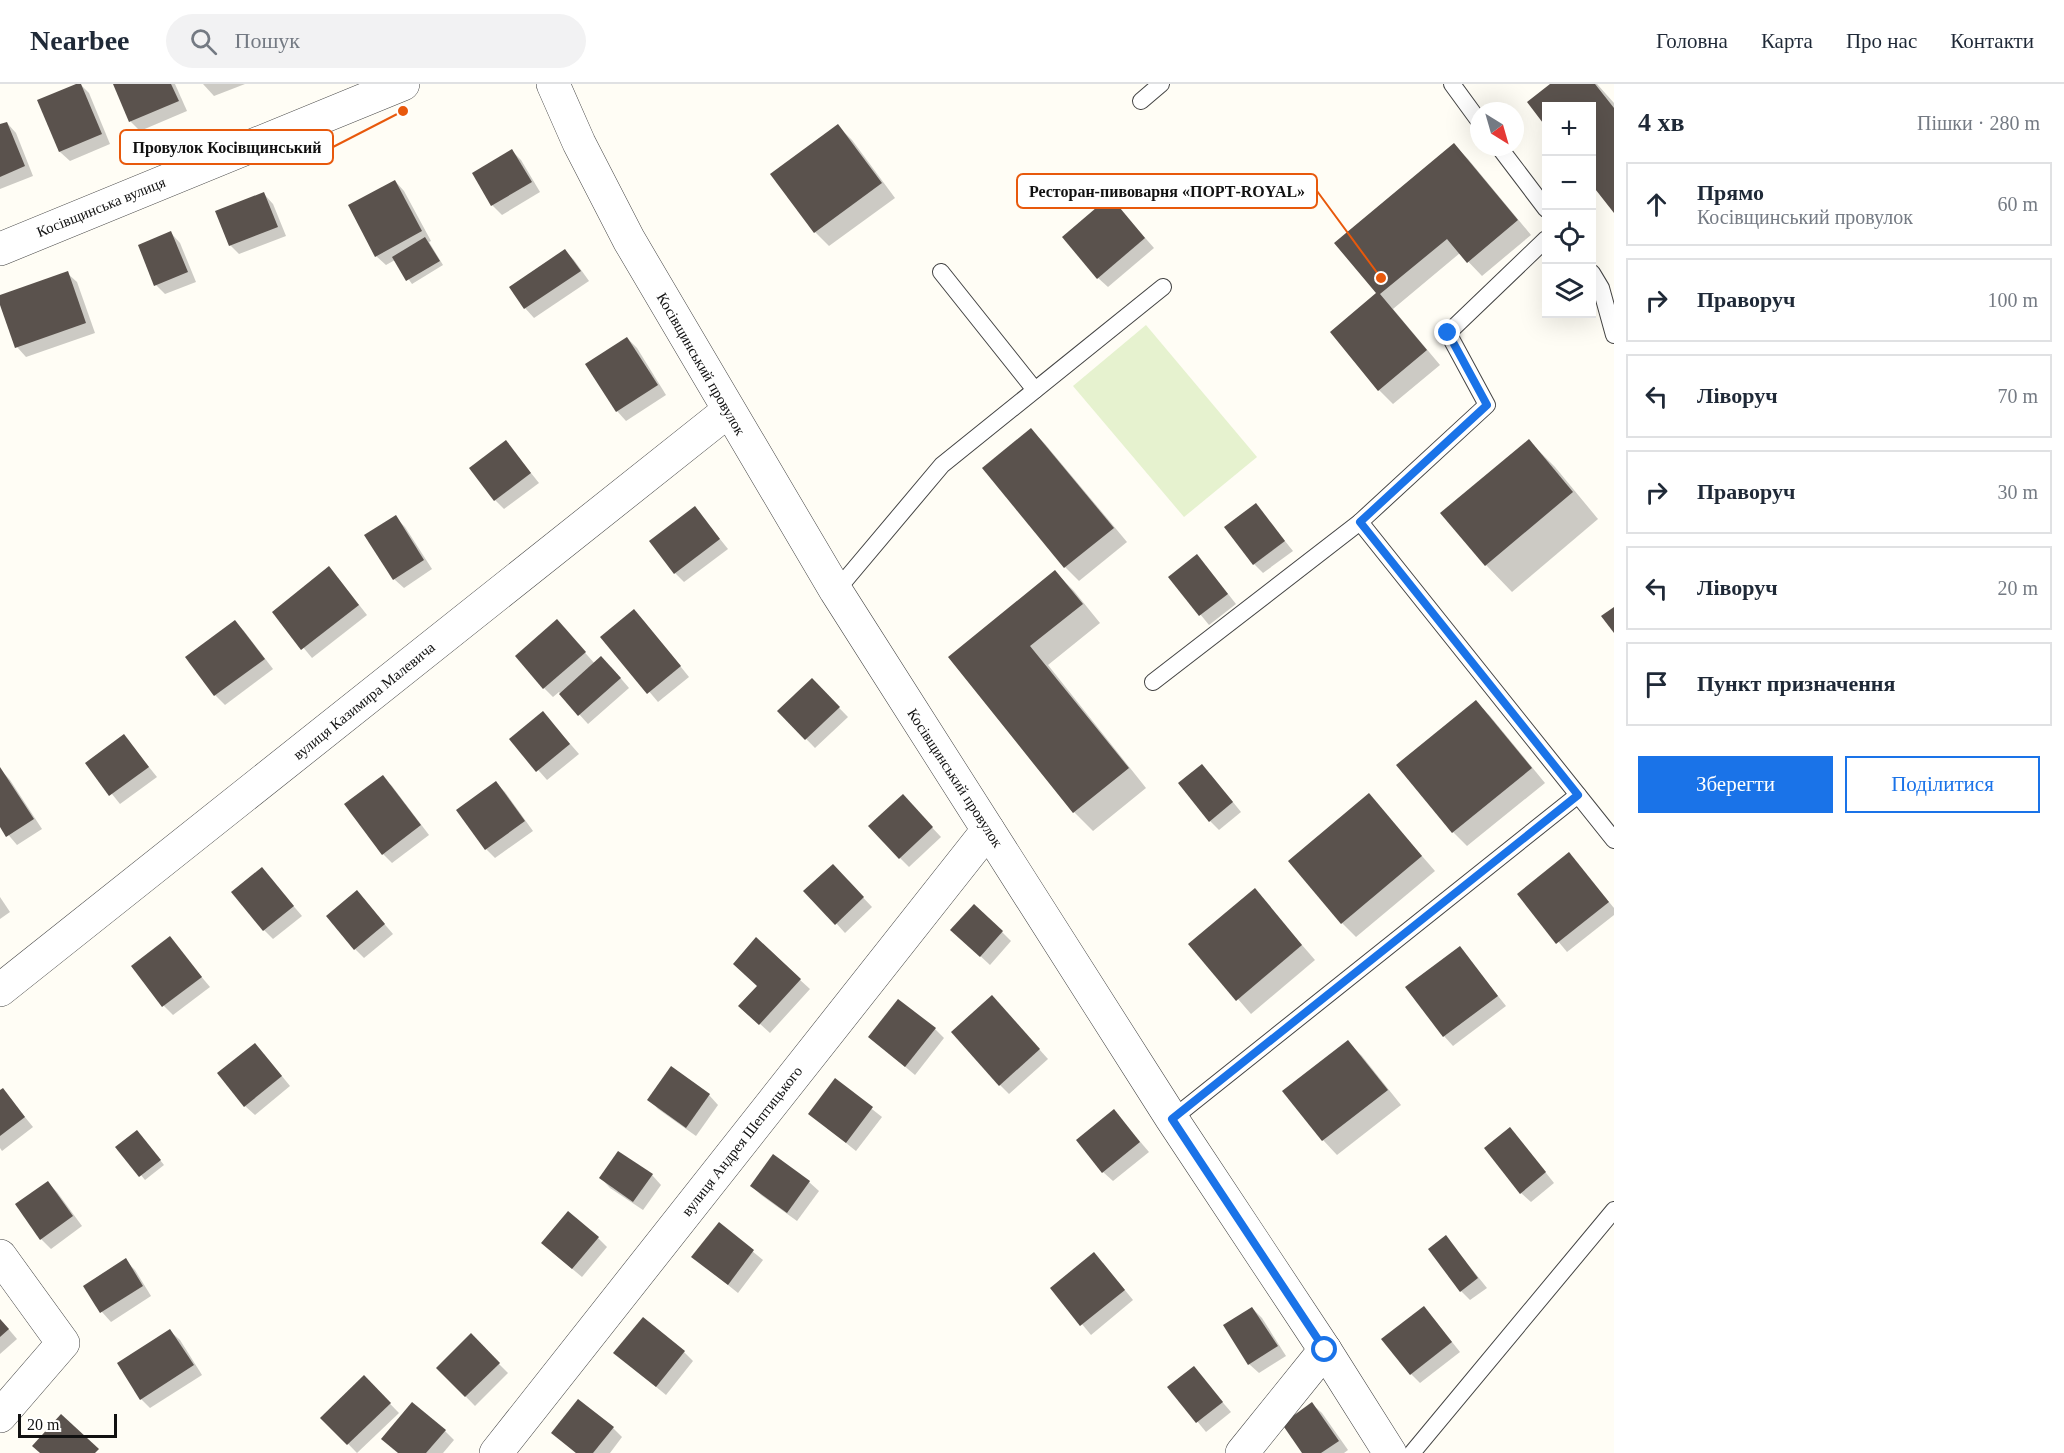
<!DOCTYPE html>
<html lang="uk">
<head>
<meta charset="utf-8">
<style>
  :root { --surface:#fff; --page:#f2f2f3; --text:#1f2937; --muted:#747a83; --line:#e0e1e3; --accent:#1a73e8 }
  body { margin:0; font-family:"Times New Roman",serif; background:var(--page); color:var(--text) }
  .controls { position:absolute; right:18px; top:18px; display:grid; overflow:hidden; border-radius:0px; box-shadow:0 6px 24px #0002 }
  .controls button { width:54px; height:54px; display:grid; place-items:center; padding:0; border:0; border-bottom:2px solid var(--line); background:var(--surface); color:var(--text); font:30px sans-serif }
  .compass { position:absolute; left:1470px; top:18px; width:54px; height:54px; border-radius:50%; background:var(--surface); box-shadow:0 6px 24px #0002; rotate:143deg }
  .scale { position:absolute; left:18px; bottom:15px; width:99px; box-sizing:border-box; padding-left:6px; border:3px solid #111; border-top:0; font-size:16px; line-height:21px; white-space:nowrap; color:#111; -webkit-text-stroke:4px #fff; paint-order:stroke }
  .stop { position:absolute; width:18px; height:18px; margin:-14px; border:4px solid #1a73e8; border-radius:50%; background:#fff }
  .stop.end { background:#1a73e8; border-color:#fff; box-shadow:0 2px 6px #0008 }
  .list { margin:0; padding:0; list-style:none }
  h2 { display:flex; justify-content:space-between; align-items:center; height:78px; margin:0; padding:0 24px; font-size:26px }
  h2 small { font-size:20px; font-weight:400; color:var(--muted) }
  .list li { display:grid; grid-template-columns:39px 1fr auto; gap:18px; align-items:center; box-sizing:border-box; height:84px; margin:0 12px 12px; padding:0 12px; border:2px solid var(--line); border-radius:0px }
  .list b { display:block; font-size:22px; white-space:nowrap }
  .list p { margin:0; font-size:20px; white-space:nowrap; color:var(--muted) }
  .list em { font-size:20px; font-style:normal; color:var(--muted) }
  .actions { display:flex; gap:12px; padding:18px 24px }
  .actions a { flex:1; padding:14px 0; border:2px solid var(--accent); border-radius:0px; text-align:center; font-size:21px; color:var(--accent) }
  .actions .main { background:var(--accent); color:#fff }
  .icon { flex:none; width:33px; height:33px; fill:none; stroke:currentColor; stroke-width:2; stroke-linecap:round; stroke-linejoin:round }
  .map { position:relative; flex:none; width:1614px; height:1369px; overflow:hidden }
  header { display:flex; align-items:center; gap:36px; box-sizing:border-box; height:84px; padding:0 30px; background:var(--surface); border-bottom:2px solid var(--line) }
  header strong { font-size:28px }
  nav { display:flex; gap:33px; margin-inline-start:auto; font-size:21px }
  .search { width:420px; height:54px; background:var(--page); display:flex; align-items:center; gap:15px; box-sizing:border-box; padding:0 21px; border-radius:33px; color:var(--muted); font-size:22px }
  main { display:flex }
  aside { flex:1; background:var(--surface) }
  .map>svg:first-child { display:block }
  .pitch { fill:#e6f2cf }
  .shadow { fill:#0003 }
  .building { fill:#5a524d }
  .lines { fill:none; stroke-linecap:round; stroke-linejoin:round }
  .service-casing { stroke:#444; stroke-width:18 }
  .minor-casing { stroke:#444; stroke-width:34 }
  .tertiary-casing { stroke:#444; stroke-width:34 }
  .service { stroke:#fff; stroke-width:16 }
  .minor { stroke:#fff; stroke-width:33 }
  .tertiary { stroke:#fff; stroke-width:33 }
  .route { stroke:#1a73e8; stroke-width:8 }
  .labels { text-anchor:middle; stroke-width:6; stroke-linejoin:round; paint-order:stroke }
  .street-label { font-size:15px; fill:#111; stroke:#fff }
  .leader { fill:none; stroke:#e8590c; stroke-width:2 }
  .callout-dot { fill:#e8590c; stroke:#fff; stroke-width:2 }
  .callout { fill:#fff; stroke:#e8590c; stroke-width:2 }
  .callout-label { font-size:16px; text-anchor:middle; font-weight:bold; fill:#111 }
</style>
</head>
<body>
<header>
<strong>Nearbee</strong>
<div class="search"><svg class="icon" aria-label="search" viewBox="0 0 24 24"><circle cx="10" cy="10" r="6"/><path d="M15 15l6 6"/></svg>Пошук</div>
<nav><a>Головна</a><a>Карта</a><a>Про нас</a><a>Контакти</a></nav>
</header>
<main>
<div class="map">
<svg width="1614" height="1369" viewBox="0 0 1614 1369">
  <rect width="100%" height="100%" fill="#fffdf5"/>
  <polygon class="pitch" points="1146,241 1257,373 1184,433 1073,302"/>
  <g class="shadow">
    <polygon points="80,0 89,9 110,60 70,77 60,68 39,17"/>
    <polygon points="114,0 175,0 187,27 140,47 131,38"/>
    <polygon points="203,0 245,0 214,12"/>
    <polygon points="1552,0 1597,0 1614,19 1614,127 1592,98 1592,22 1546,22 1546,41 1529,18"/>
    <polygon points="7,39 16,49 33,92 0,105 0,42"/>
    <polygon points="838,42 852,56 895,114 829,162 815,148 772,90"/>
    <polygon points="1454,61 1468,75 1531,151 1482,192 1460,169 1393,225 1440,281 1393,320 1379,306 1378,209"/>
    <polygon points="512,67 521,76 540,108 502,131 492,121 474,90"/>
    <polygon points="395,97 404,107 431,157 429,158 443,181 412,200 395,176 386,181 376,172"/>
    <polygon points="264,110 273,120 286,152 239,170 230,161"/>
    <polygon points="1119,124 1154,164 1108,203 1098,194"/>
    <polygon points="171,149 180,159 196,198 165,210 156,201"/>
    <polygon points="565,167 574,176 589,197 534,234 525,224"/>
    <polygon points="67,189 77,198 95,249 26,273 17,263 0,213"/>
    <polygon points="627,254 637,264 666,311 626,337 617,327 587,280"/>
    <polygon points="1031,346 1045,360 1127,458 1079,497 1065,483"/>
    <polygon points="1529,357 1555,383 1598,435 1512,508 1486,481 1442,430"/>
    <polygon points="506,358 539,399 504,425 495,416"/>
    <polygon points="1256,421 1293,467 1263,489 1254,480"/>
    <polygon points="695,424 728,465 684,498 675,489"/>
    <polygon points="395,433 405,443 432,485 404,504 394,495 366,452"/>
    <polygon points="1206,482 1236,520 1209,541 1170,493"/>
    <polygon points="1055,488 1074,507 1100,539 1048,581 1146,704 1093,747 1074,728 950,573"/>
    <polygon points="338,494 367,531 312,574 274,528"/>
    <polygon points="643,536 689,593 658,618 603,553"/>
    <polygon points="235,538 244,547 273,585 225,621 215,611 187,573"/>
    <polygon points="566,547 595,580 611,583 629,604 588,640 559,608 553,613 544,604"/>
    <polygon points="812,596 848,633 815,664 779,627"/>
    <polygon points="1476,618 1490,632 1545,699 1467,762 1453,748 1398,682"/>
    <polygon points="543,629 579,670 547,696 511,655"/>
    <polygon points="124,652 157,693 120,720 87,679"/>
    <polygon points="1,686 10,696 42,745 17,761 0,741"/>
    <polygon points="1211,691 1241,728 1219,746 1210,737"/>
    <polygon points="382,693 392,702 429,751 392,779 383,770"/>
    <polygon points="496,699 505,708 533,747 495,774 486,765"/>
    <polygon points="1369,711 1435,787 1356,853 1342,839"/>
    <polygon points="912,722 941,753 909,783 900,774"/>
    <polygon points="1569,770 1614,824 1614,831 1567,868 1519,810"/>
    <polygon points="262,785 302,832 273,855 264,846"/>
    <polygon points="842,791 872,823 845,849 836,839"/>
    <polygon points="1254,806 1315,876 1251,930 1190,860"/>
    <polygon points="357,808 393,850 364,874 355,865"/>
    <polygon points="0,813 10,828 0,835"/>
    <polygon points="1002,848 1011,857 990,881 962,855"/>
    <polygon points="169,854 210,903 173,931 164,922"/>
    <polygon points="756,856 810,905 770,949 750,931 758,902"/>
    <polygon points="1460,864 1506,922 1453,962 1444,952"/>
    <polygon points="1001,923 1048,975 1009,1010 1000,1001"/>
    <polygon points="935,945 944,954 915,991 870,953"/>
    <polygon points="1348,958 1362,972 1401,1021 1337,1071 1323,1056 1285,1008"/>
    <polygon points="264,970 290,1002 255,1031 245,1022"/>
    <polygon points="835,996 882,1033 856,1067 810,1030"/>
    <polygon points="3,1006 33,1043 2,1067 0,1064 0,1008"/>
    <polygon points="709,1011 718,1021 696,1052 658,1025 649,1015"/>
    <polygon points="1114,1027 1149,1068 1113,1097 1103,1088"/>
    <polygon points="141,1052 164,1081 145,1096 118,1063"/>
    <polygon points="1519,1055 1554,1099 1531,1118 1521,1109"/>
    <polygon points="652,1091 661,1101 643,1126 610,1104 601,1094"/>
    <polygon points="809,1098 819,1107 797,1137 761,1111 752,1102"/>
    <polygon points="48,1099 57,1108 82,1142 51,1165 41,1155 17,1120"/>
    <polygon points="719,1140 763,1176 738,1209 693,1173"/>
    <polygon points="1446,1153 1487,1204 1470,1216 1461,1207"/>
    <polygon points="598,1154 607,1163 582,1193 552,1168"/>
    <polygon points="125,1176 135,1186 151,1212 111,1238 102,1228 85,1202"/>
    <polygon points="1103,1179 1133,1216 1091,1251 1052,1204"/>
    <polygon points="1252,1224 1262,1234 1286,1272 1259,1289 1249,1280"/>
    <polygon points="1433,1234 1460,1268 1420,1299 1411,1290"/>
    <polygon points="0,1235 17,1255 0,1270"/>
    <polygon points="170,1247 180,1256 202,1291 150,1324 141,1315"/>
    <polygon points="471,1252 508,1289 475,1322 438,1284"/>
    <polygon points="684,1268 693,1277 666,1311 615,1269"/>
    <polygon points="1193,1284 1231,1328 1206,1348 1169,1303"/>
    <polygon points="364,1293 399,1329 357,1369 323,1334"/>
    <polygon points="1312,1320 1322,1329 1348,1366 1344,1369 1304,1369"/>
    <polygon points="613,1344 622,1353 610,1369 576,1369 553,1349"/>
    <polygon points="445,1347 454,1356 443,1369 398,1369"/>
  </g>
  <g class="building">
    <polygon points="76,0 81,0 102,50 59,68 37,16"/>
    <polygon points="113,0 171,0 179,17 129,38"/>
    <polygon points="1550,0 1595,0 1614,24 1614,129 1592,101 1592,22 1546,22 1546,43 1527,18"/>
    <polygon points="7,38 25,82 0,93 0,40"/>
    <polygon points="838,40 882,99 814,149 770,90"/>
    <polygon points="1454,59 1518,136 1467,179 1447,155 1380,210 1427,266 1378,307 1330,248 1376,209 1334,159"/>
    <polygon points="512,65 532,98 491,122 472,89"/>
    <polygon points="395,96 422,147 375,173 348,121"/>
    <polygon points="264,108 278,143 229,162 215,127"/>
    <polygon points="1110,112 1145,154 1097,195 1062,153"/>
    <polygon points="171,147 188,188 154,202 138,161"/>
    <polygon points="425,153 440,177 406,197 392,173"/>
    <polygon points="565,165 581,187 524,225 509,203"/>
    <polygon points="68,187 86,239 15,264 0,221 0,211"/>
    <polygon points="627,253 658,301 616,328 585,280"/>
    <polygon points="1031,344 1114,444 1064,484 982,384"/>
    <polygon points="1529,355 1573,408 1485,482 1440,429"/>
    <polygon points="506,356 531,389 494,417 469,384"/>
    <polygon points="1256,419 1285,457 1253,481 1224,443"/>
    <polygon points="695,422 720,455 674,490 649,457"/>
    <polygon points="396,431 424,476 393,496 364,451"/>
    <polygon points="1197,470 1228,510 1199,532 1168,493"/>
    <polygon points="329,482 359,521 301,566 272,528"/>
    <polygon points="1055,486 1083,520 1030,562 1129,684 1073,729 948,573"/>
    <polygon points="1614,523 1614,549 1601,532"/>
    <polygon points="634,525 681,582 647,610 600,553"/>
    <polygon points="557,535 586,568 543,605 515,572"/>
    <polygon points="235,536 265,575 214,612 185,573"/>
    <polygon points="601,572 621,594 578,632 559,610"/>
    <polygon points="812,594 840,623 805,656 777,627"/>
    <polygon points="1476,616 1532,684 1452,749 1396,681"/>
    <polygon points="543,627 570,660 536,688 509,655"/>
    <polygon points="124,650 149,683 109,712 85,679"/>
    <polygon points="1202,680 1233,718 1209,738 1178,699"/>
    <polygon points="0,683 34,735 6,753 0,743"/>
    <polygon points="383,691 421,741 382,771 344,720"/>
    <polygon points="496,697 525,737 485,766 456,726"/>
    <polygon points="1369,709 1422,772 1341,840 1288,777"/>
    <polygon points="903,710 933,743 899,775 868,742"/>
    <polygon points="1569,768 1609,818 1556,860 1517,810"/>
    <polygon points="833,780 864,813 835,841 803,807"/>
    <polygon points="262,783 294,822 263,847 231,808"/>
    <polygon points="1255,804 1302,861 1236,917 1188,860"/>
    <polygon points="357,806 385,840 354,866 326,832"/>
    <polygon points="974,820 1003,847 980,873 950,846"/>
    <polygon points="170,852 202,893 162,923 131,882"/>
    <polygon points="756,853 801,895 759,941 738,922 757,902 733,880"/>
    <polygon points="1460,862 1498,912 1443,953 1405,903"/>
    <polygon points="992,911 1040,965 999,1002 951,948"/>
    <polygon points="898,915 936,944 905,983 868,953"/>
    <polygon points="1348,956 1388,1006 1322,1057 1282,1007"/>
    <polygon points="255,959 282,992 244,1023 217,989"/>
    <polygon points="671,982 710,1010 686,1044 647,1016"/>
    <polygon points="835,994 873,1023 846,1059 808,1030"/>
    <polygon points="3,1004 25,1033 0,1052 0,1006"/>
    <polygon points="1114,1025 1140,1058 1102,1089 1076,1056"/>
    <polygon points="1510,1043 1546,1088 1520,1110 1484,1064"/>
    <polygon points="137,1046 161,1076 139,1093 115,1063"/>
    <polygon points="618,1067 653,1090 633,1118 599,1094"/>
    <polygon points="773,1070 810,1097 787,1129 750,1102"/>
    <polygon points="48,1097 73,1132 40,1156 15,1120"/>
    <polygon points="568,1127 599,1153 572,1185 541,1159"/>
    <polygon points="719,1138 754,1166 728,1201 691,1173"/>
    <polygon points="1446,1151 1478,1194 1460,1208 1428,1165"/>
    <polygon points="1094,1168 1125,1206 1080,1242 1050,1204"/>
    <polygon points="126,1174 143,1202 100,1229 83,1202"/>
    <polygon points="1424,1222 1452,1258 1410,1291 1381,1255"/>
    <polygon points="1252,1223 1278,1262 1248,1281 1223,1241"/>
    <polygon points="643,1233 685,1267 656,1303 613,1269"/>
    <polygon points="0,1235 9,1245 0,1253"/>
    <polygon points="170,1245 194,1281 140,1316 117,1279"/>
    <polygon points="471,1249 500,1279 465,1313 436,1284"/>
    <polygon points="1194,1282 1223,1318 1196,1339 1167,1303"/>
    <polygon points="364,1291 391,1319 347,1361 320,1334"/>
    <polygon points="578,1315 614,1343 593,1369 576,1369 551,1349"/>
    <polygon points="412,1318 446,1346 426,1369 398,1369 381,1355"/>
    <polygon points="1312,1318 1339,1357 1321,1369 1302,1369 1282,1340"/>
    <polygon points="61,1330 99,1365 95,1369 40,1369 32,1362"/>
  </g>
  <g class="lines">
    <g class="service-casing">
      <g id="service">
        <polyline points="1452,0 1479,37"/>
        <polyline points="1141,17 1161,0"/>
        <polyline points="1499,63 1546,125"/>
        <polyline points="941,188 1035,306"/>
        <polyline points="1592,189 1601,204 1614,251"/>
        <polyline points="1360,438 1614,756"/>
        <polyline points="836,507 942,381 1163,203"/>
        <polyline points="1153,598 1360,438 1487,321 1448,249 1546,155"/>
        <polyline points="1172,1035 1578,711"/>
        <polyline points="1412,1369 1614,1126"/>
      </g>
    </g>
    <g class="minor-casing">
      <g id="minor">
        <polyline points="553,0 579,59 629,156 836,507 1172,1035 1325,1266 1390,1369"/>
        <polyline points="0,906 728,327"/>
        <polyline points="0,1172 63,1259 0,1332"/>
        <polyline points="496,1369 988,746"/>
        <polyline points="1242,1369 1325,1266"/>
      </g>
    </g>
    <g class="tertiary-casing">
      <polyline id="tertiary" points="0,165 403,0"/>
    </g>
    <use href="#service" class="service"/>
    <use href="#minor" class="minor"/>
    <use href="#tertiary" class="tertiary"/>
  </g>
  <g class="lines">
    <polyline class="route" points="1325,1266 1172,1035 1578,711 1360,438 1487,321 1448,249"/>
  </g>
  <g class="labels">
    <g class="street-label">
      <text transform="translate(101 123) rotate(-22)" y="5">Косівщинська вулиця</text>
      <text transform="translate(701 280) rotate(60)" y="5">Косівщинський провулок</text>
      <text transform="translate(364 617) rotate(-39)" y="5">вулиця Казимира Малевича</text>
      <text transform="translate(955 694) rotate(57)" y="5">Косівщинський провулок</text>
      <text transform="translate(742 1057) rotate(-52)" y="5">вулиця Андрея Шептицького</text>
    </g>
  </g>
  <path class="leader" d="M403 27L333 63M1381 194L1317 107"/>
  <g class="callout-dot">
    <circle cx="403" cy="27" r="6"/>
    <circle cx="1381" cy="194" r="6"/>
  </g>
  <g class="callout">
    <rect x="120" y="46" width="213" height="34" rx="6"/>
    <rect x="1017" y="90" width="300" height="34" rx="6"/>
  </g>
  <g class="callout-label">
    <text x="227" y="69">Провулок Косівщинський</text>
    <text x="1167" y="113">Ресторан-пивоварня «ПОРТ-ROYAL»</text>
  </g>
</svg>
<div class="controls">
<button>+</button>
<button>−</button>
<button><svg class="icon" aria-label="locate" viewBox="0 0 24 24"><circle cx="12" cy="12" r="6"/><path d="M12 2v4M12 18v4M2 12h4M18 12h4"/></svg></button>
<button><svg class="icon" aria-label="layers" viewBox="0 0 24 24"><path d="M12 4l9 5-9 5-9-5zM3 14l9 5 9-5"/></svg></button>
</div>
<svg class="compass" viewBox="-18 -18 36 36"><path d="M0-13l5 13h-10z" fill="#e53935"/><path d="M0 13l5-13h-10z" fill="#747a83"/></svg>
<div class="scale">20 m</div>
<div class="stop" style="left:1325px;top:1266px"></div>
<div class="stop end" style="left:1448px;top:249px"></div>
</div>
<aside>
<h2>4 хв<small>Пішки · 280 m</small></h2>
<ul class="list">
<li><svg class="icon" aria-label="ahead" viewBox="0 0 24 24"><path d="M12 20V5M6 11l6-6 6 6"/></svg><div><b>Прямо</b><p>Косівщинський провулок</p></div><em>60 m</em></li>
<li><svg class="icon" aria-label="right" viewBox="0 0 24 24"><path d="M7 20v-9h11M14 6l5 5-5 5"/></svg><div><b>Праворуч</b></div><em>100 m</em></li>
<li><svg class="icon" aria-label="left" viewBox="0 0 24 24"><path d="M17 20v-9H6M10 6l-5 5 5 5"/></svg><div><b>Ліворуч</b></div><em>70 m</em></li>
<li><svg class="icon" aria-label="right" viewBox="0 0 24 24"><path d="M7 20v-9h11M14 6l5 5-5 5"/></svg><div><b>Праворуч</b></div><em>30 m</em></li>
<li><svg class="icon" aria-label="left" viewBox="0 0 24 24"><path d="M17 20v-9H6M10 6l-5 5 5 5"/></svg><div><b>Ліворуч</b></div><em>20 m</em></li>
<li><svg class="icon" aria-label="arrive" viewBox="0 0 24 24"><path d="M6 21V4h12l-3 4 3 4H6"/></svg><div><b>Пункт призначення</b></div></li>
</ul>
<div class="actions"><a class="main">Зберегти</a><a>Поділитися</a></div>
</aside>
</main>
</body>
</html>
